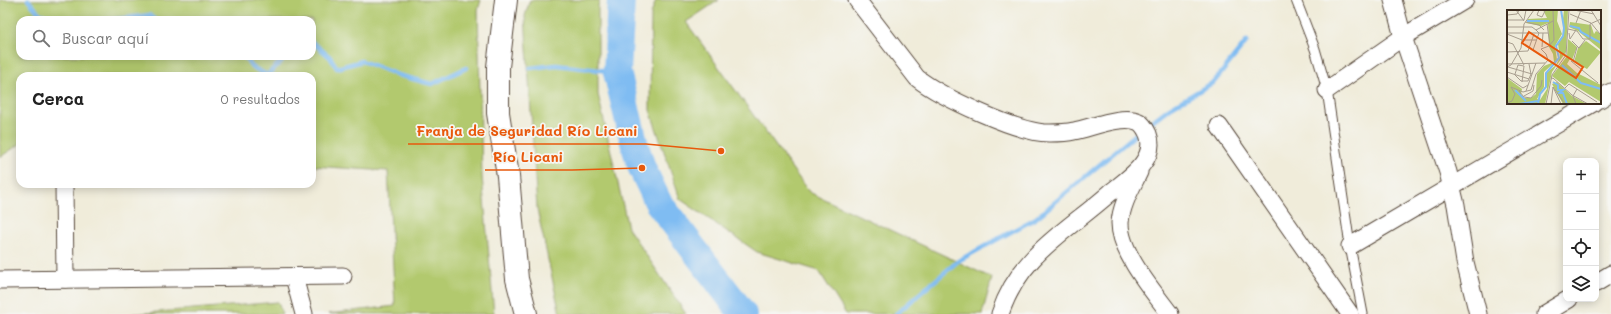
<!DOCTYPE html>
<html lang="es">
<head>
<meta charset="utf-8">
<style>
  :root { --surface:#fff; --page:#f2f2f2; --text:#222; --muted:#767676; --line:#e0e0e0 }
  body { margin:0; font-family:Mali,sans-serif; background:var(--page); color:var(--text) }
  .controls { position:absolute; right:12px; bottom:12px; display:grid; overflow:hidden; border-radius:8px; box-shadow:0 2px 10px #0003 }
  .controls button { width:36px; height:36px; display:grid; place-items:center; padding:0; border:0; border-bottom:1px solid var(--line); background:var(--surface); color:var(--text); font:20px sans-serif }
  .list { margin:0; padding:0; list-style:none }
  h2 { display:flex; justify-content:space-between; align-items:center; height:52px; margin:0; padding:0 16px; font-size:17px }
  h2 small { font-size:13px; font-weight:400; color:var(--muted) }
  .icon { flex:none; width:22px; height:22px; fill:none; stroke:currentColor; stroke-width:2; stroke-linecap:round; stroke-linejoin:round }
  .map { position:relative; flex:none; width:1611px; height:314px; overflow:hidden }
  .search { position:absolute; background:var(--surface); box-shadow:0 2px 10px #0003; left:16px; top:16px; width:300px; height:44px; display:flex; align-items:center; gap:10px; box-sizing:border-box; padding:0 14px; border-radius:12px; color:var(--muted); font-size:15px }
  .panel { position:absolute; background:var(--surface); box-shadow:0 2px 10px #0003; left:16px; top:72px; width:300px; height:116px; border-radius:12px }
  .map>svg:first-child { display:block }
  .green { fill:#b2c96e; stroke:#767a46; fill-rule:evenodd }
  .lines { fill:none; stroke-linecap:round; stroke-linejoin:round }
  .stream { stroke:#7fbcf2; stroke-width:4.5 }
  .river { stroke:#7fbcf2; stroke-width:28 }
  .lane-casing { stroke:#56473a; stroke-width:11 }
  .street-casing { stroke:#56473a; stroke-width:19 }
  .secondary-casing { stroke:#56473a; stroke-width:24 }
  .lane { stroke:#fff; stroke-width:9 }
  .street { stroke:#fff; stroke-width:17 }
  .secondary { stroke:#fff; stroke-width:22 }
  .inset-river { fill:none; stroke:#7fbcf2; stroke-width:2 }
  .inset-road { fill:none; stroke:#a89e8f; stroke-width:1 }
  .view { fill:#e8590c; fill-opacity:0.15; stroke:#e8590c; stroke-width:2 }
  .inset-edge { fill:none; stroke:#3b2a1e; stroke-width:2 }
  .leader { fill:none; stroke:#e8590c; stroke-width:1.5 }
  .callout-dot { fill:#e8590c; stroke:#f6f6f2; stroke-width:1.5 }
  .callout-label { font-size:14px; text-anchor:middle; font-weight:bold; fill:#e8590c; stroke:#f6f6f2; stroke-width:3.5; stroke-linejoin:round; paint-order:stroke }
</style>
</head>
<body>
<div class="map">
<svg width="1611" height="314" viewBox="0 0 1611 314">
  <rect width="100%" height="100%" fill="#f6f6f2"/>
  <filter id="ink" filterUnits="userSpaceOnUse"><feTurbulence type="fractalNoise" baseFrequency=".025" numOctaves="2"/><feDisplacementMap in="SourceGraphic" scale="8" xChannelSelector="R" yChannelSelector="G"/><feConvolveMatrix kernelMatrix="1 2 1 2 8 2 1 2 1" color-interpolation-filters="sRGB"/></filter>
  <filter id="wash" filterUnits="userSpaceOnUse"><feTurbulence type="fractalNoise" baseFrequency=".012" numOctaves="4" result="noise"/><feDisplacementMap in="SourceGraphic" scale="16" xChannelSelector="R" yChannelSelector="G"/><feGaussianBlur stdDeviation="0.9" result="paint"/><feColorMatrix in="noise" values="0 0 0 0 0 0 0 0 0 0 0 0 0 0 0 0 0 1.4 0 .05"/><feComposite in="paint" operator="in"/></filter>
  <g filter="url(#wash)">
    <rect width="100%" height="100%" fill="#f0ecda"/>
    <g class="green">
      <path d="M0,0h481l-3,10 4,166 12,138h-166l67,-8 -7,-135 -76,-5v-90h-292v68l-20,13zM20,20h292v36h-292z"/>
      <polygon points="530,0 600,0 598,6 598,94 628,228 686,314 560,314 537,209 525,16"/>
      <polygon points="656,0 719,0 686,22 809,192 992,278 982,314 846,314 819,271 757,252 680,199 650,110 651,14"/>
      <polygon points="278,302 282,314 133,314"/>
    </g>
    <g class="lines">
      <g class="stream">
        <polyline points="28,0 40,14 59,20"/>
        <polyline points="111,20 150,15 155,20"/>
        <polyline points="312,42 330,57 337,68 362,61 398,75 432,84 466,68"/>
        <polyline points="244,56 252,67 267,75 287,56"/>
        <polyline points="530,68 556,65 617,72"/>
        <polyline points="1147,125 1168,109 1214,82 1247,41"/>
        <polyline points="896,314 958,261 1036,218 1141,130"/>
      </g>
      <polyline class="river" points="621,0 617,72 635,146 642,168 658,202 743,314"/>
    </g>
  </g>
  <g filter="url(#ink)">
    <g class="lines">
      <g class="lane-casing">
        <polyline id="lane" points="1296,0 1315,49 1327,90 1350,246 1363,314"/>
      </g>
      <g class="street-casing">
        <g id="street">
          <path d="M857,0l60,78c24,19 103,56 133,55 8,0 16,0 24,-2 17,-3 49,-17 65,-9 5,3 7,8 9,12 10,26 -21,45 -38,59 -45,40 -90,61 -110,121"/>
          <polyline points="1393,0 1403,37 1448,172 1456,205 1465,262 1478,314"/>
          <polyline points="1327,90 1403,37 1465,0"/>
          <polyline points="1600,99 1611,92"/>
          <polyline points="1219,126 1350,314"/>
          <path d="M1139,172c-7,15 -18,33 -19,51 0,30 33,68 50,91"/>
          <polyline points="64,184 65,279"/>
          <polyline points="1350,246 1593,103"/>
          <polyline points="294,277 304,314"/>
          <polyline points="0,280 343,276"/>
          <polyline points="1596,283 1611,274"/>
          <polyline points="1544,314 1569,299"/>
        </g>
      </g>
      <g class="secondary-casing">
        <polyline id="secondary" points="506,0 498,67 498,113 508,176 517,279 526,314"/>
      </g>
      <use href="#lane" class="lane"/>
      <use href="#street" class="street"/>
      <use href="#secondary" class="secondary"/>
    </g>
  </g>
  <g transform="translate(1507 10)">
    <rect width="94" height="94" fill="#f0ecda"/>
    <path d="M36,0h15l-1,11 5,13 -7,12 2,14 -13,12v15l-7,12 3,1 7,-11 -1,-16 10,-8 4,-8 -2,-13 6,-9 -1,-16 1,-9h4l-2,42 -14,20 -7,32h-38v-26l15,11 -1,5 3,4h7l5,-4 1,-20 7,-8 10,-4 -1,-8 -4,-7 -1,-24 -7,3 -15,-3 2,-4 19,-1zM63,12l21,3 3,9 2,-3 5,3v16l-23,-19 -9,-4zM61,29l9,8 -5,13 -2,-1 -3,5 10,9 24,12v17l-32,-20 -4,4 -13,-10 15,-20zM79,31l15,11 -14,17 -13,-7 4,-14zM50,72l15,14 15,8h-24l-11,-20z" fill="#b2c96e"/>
    <path class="inset-river" d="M20,11h22M63,16l9,2 2,4 20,11M55,55l19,18 20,6M46,72l5,3v5h5l-4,3h4l4,11M8,80l11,11M12,94l19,-3M31,94l2,-10 6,-7v-14l13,-15 -3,-12 7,-10 1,-8 -3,-18"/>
    <path class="inset-road" d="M9,0l8,11M32,0l-2,5 5,2 3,-6 -3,-1M67,0l20,4M84,0l10,16M63,4l21,9 9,11 1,-1M0,5l10,-1 2,-4M0,10h17l2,-10M18,12l14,3 5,5M69,13l5,-13M40,14l3,21M0,17h25l4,3 3,3 -6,17M61,19l9,2 6,8h7v-15l11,-5M29,20l17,-9M0,23h41M62,23l1,6 6,-9M0,24l15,6 2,-16 10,-14M15,30h14M65,31l7,7 6,-8M0,32l6,2 11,21M35,37l1,-14M0,42l21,-1 6,-17M64,51l27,22M66,52l4,-15M0,54l38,-1M0,57l4,-2 10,-17 1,-8M1,57l24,7M0,62l22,7M7,64l7,7h7l3,-7 -2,-10M8,64l3,-9 6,1 -2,16M0,67l16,11 5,-3M44,69l2,-1 19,17 16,9M46,77l8,17M58,78l4,-4 28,18M12,81l5,6 7,1 10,-12 1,-6M19,81l10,-28M17,86l9,-5 1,-6M0,93l5,-2 3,-7 -4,-7 12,5 8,-2 5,-16 12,-14 -2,-6 -5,-5 8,-3 5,-6 -1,-30M39,94l6,-29 14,-20 3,-45M44,94l2,-17 12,17M69,94l-3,-8 4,-7"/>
    <path class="view" d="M22,22l54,35 -7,11 -54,-35z"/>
    <rect width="94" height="94" class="inset-edge"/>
  </g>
  <path class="leader" d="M721 151L646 144H408M642 168L572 170H485"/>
  <g class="callout-dot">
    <circle cx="721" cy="151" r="4"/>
    <circle cx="642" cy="168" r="4"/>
  </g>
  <g class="callout-label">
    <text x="527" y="136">Franja de Seguridad Río Licani</text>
    <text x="528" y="162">Río Licani</text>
  </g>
</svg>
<div class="controls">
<button>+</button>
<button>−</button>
<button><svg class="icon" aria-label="locate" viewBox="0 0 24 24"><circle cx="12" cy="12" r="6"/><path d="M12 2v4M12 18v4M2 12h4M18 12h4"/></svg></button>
<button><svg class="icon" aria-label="layers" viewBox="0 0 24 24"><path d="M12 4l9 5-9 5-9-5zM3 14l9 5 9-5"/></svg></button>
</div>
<div class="search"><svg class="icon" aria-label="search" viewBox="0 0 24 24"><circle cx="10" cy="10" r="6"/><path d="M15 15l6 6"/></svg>Buscar aquí</div>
<section class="panel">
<h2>Cerca<small>0 resultados</small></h2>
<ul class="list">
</ul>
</section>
</div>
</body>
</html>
